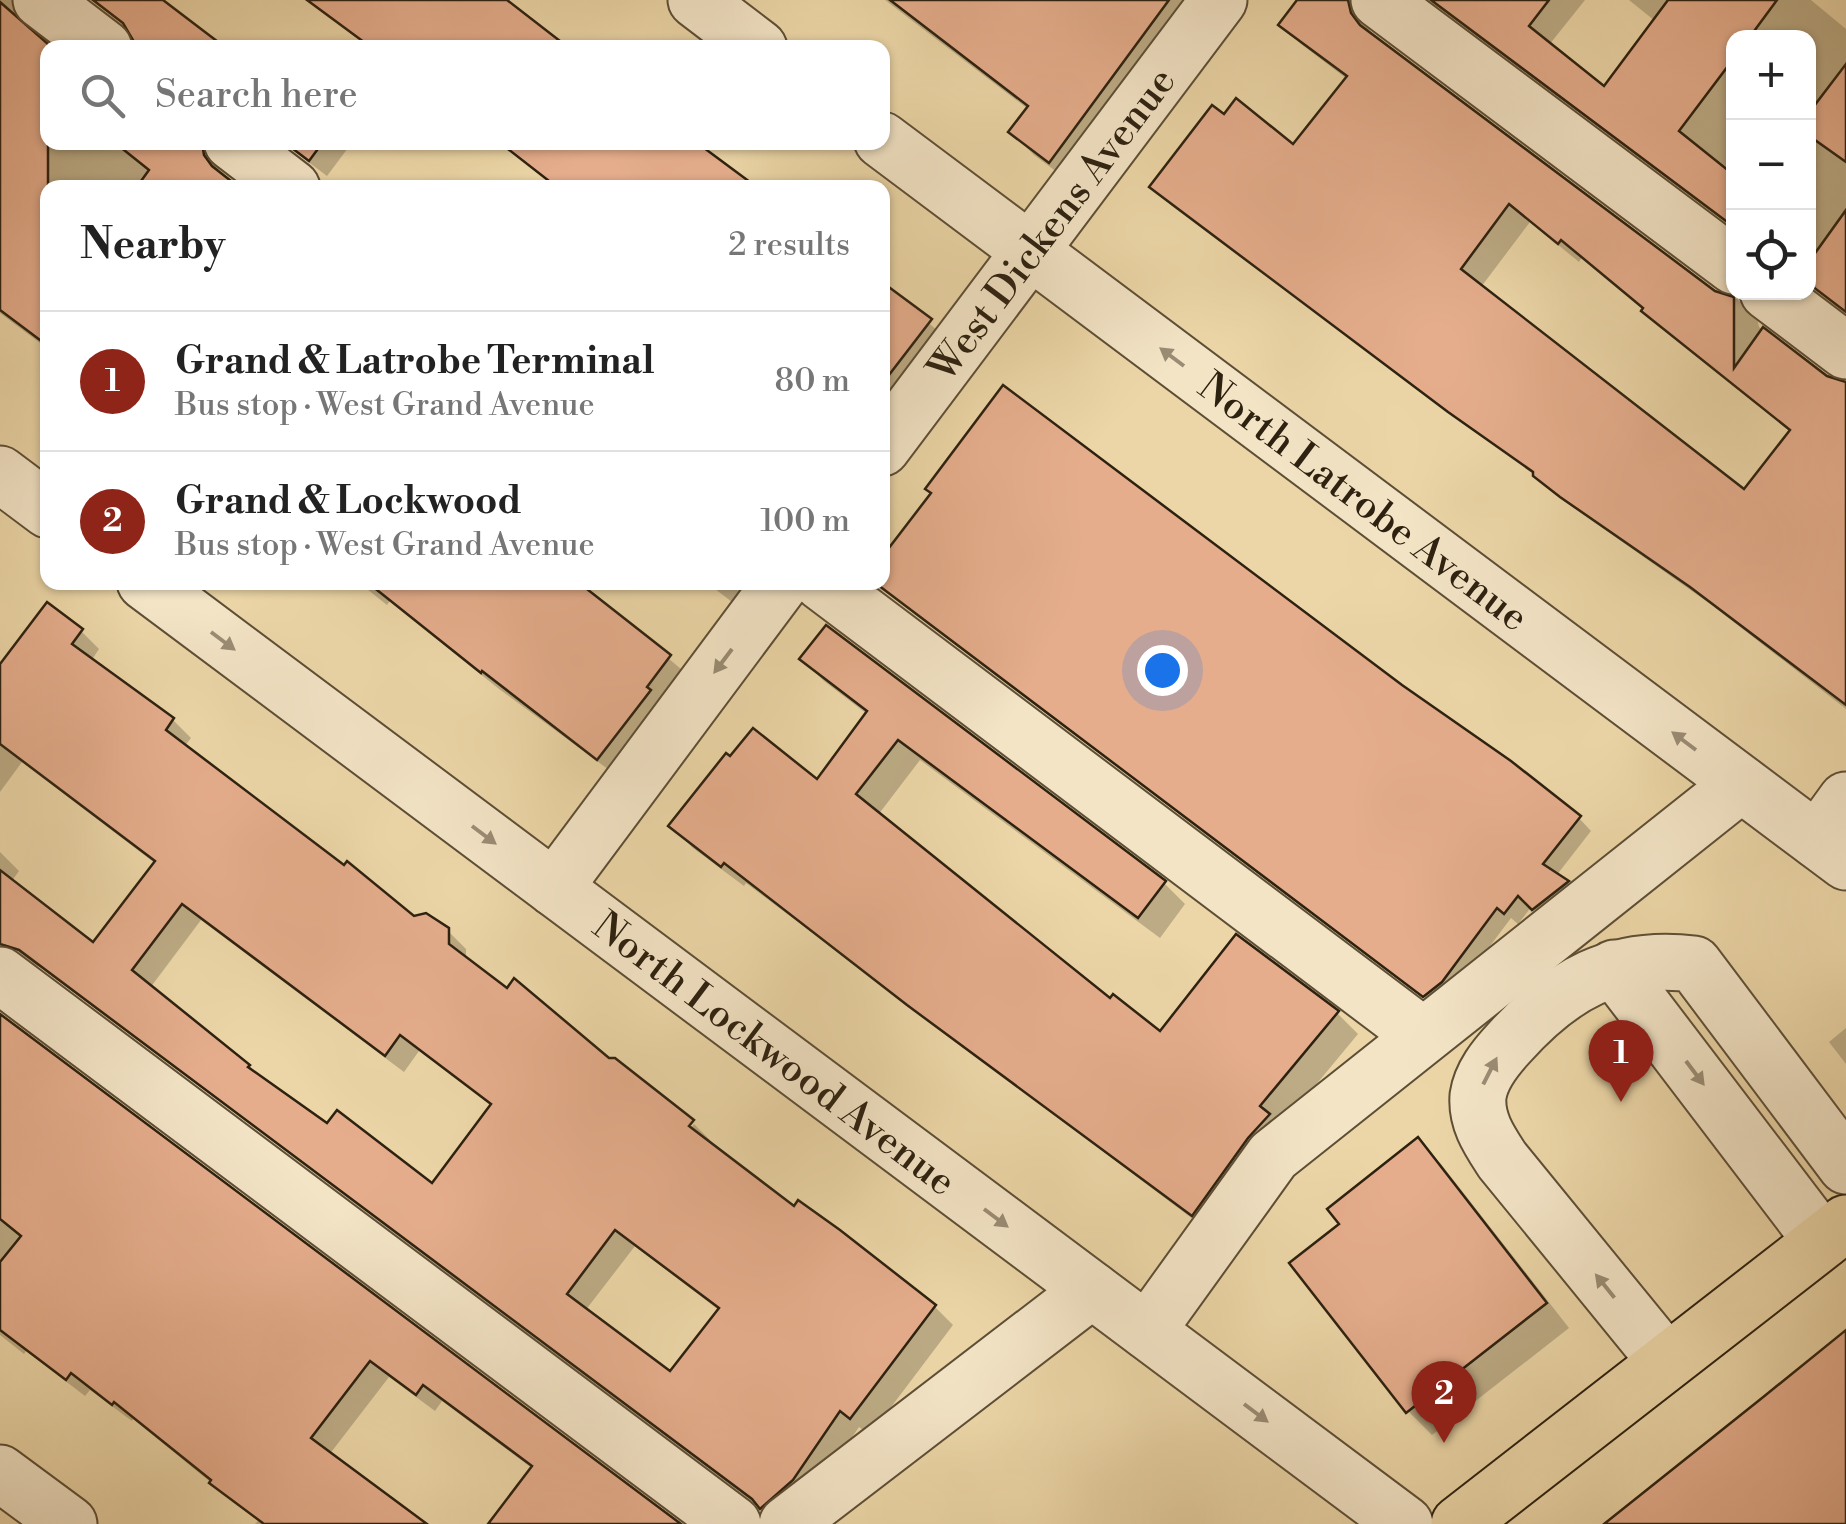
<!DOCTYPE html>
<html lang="en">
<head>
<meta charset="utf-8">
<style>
  :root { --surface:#fff; --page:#f6f6f6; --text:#222; --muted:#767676; --line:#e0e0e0; --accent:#8f2418 }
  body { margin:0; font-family:"Libre Bodoni",serif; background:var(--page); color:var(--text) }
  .controls { position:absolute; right:30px; top:30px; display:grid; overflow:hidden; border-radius:20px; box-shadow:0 2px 8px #0004 }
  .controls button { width:90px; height:90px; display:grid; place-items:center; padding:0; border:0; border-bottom:2px solid var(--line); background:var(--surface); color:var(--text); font:50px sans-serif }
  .you { position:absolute; left:1162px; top:670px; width:35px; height:35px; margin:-25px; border:8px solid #fff; border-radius:50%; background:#1a73e8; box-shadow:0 0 0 15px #1a73e833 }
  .badge { display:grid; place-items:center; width:65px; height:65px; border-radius:50%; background:var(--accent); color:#fff; font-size:32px; font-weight:700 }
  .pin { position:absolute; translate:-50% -82px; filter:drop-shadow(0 2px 5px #0008) }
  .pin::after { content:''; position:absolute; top:52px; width:35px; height:30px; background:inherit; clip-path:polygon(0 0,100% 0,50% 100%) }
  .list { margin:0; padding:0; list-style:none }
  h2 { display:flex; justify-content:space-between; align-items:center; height:130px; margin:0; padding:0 40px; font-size:42px }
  h2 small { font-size:32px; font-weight:400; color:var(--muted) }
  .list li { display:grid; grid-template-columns:65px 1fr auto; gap:30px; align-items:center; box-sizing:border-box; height:140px; padding:0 40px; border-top:2px solid var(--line) }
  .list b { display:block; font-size:38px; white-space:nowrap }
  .list p { margin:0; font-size:32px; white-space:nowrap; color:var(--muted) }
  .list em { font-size:32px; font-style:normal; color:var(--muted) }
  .icon { flex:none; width:55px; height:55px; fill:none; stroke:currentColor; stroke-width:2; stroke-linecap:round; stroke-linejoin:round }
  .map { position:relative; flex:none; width:1846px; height:1524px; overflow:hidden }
  .search { position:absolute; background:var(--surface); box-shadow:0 2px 8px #0004; left:40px; top:40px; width:850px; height:110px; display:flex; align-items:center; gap:25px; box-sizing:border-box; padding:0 35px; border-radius:20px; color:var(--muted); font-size:38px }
  .panel { position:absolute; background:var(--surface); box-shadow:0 2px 8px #0004; left:40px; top:180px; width:850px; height:410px; border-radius:20px }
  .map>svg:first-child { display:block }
  .shadow { fill:#0003; fill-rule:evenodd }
  .building { fill:#e5ad8c; stroke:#2d2110; stroke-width:2.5; fill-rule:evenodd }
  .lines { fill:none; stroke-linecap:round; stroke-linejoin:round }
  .minor-casing { stroke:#5d4e36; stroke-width:59 }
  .major-casing { stroke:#2d2110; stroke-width:59 }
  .minor { stroke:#f3e4c6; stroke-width:55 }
  .major { stroke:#ecd6a7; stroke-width:55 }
  .oneway { fill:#9a8c74 }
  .labels { text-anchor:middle; stroke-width:8; stroke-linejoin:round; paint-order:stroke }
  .street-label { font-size:40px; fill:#2d2110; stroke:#f3e4c6 }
</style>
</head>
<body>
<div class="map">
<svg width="1846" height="1524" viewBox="0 0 1846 1524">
  <rect width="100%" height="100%" fill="#ecd6a7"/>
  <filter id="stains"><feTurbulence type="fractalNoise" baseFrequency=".002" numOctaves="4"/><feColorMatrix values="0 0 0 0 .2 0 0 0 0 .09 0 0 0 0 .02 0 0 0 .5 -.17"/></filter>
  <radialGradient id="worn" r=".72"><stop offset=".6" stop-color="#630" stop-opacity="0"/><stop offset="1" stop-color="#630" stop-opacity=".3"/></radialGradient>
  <g class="shadow">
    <polygon points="0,0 32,0 26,13 28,31 48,142 223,142 217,155 219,173 236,188 48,188 48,349 0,313"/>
    <polygon points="91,0 163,0 218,48 137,48 132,32"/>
    <polygon points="885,0 1200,0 1073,184 1034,155 1011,132 1028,109"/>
    <path d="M1299,0h75l-7,18 3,17 344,258 15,6h8l20,19 2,9 87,65v317l-133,-103 -157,-111 -17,-17 -367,-272 -20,-19 72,-70 69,31 54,-69 -46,-35 -20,-19zM1530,222l49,40 3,-5 63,53 19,20 128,103 -48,60 -263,-206z"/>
    <polygon points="1428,0 1585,0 1549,45 1604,90 1655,21 1629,0 1811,0 1846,29 1846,314 1808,286 1808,38 1734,38 1734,229"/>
    <polygon points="282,142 342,142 348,148 327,176"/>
    <polygon points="882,286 947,338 882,423"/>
    <polygon points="358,582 577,582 687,674 616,775 499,689 390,601 387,605"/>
    <polygon points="706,582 747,582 732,602"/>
    <polygon points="875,582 1579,818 1591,831 1556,876 1579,894 1546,921 1532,906 1518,924 1511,918 1454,994 1437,1007"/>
    <path d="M81,631l18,18 -8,12 82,59 18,18 -7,9 229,171 34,12 19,19v11l218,178 10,-14 16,16 -2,4 86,65 44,23 97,75 18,18 -83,110 -11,-8 -48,71 -30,26 -741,-557 -17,-6 -23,8v-117l19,19 -8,11 82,64 63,-82 -134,-102 -22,30v-124zM201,920l203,152 15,-21 74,55 -60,80 -105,-60 -69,-48 -109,-90zM635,1246l85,65 -50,64 -85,-64z"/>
    <polygon points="802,659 1164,883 1185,904 1160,938 920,760 878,815 1110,1001 1161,1035 1337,1013 1358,1034 1280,1128 1214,1235 746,883 744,886 693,848 672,826 818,782 867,714 824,681"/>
    <polygon points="0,1017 677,1524 491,1524 533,1469 442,1401 435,1411 389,1377 329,1455 423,1524 255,1524 258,1521 133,1419 132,1421 90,1390 85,1396 26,1351 24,1354 0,1335"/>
    <polygon points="1846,1028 1846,1064 1829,1042"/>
    <polygon points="1418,1140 1441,1164 1569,1328 1432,1435 1408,1411 1342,1225"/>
  </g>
  <g class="building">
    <polygon points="93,0 163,0 226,48 141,48 134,42 123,23"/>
    <polygon points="307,0 507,0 569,48 372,48"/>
    <polygon points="890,0 1169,0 1049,163 1008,132 1028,106"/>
    <path d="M1297,0h51l3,13 9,12 355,266 19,6v71l29,-41 64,49 19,6v323l-156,-118 -130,-90 -27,-21v-4l-85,-60 -299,-225 63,-82 12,9 12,-16 57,46 54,-68 -69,-51zM1509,204l49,40 3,-4 82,68 -2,3 149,119 -46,59 -283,-220z"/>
    <polygon points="1431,0 1549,0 1529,26 1604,86 1668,0 1777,0 1749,38 1734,38 1734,58 1679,131 1734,175 1734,227"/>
    <polygon points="0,2 48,44 48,346 0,310"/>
    <polygon points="1846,64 1846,162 1808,135 1808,114"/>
    <polygon points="114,142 202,142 204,155 212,166 240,188 136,188 149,170"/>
    <polygon points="284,142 323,142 309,161"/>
    <polygon points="499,142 696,142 758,188 558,188"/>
    <polygon points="1846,210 1846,312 1808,283 1808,263"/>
    <polygon points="882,282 932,319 882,384"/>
    <polygon points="1003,385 1402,685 1511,761 1581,816 1543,864 1569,881 1532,910 1518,896 1504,914 1497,908 1442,982 1423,997 874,582 882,582 882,557 931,493 925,489"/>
    <polygon points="367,582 578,582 671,655 647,687 651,690 597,760 482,671 481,673"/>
    <path d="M47,602l36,27 -11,15 102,74 -8,12 178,135 3,-4 67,55 12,-3 23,15v16l58,44 7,-10 95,80h6l79,62 -5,6 105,80 4,-6 42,30 96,75 -86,114 -10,-8 -47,69 -33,29 -8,-10 -733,-549 -19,-6v-74l93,72 62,-81 -155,-117v-80zM182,904l203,152 15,-21 91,69 -59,79 -95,-73 -10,13 -79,-56 2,-2 -118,-95zM615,1230l104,78 -49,63 -103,-77z"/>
    <polygon points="826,625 1166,881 1138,918 898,740 856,794 1110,998 1113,994 1160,1031 1236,934 1339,1011 1260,1106 1270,1114 1248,1138 1192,1216 907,1005 724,863 721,867 668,826 726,753 730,756 753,728 817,779 867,711 799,659"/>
    <polygon points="0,1014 681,1524 488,1524 532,1466 423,1385 416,1395 370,1361 311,1438 427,1524 264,1524 209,1483 211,1480 114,1402 112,1405 71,1373 66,1380 0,1330 0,1262 21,1236 0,1219"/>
    <polygon points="1418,1137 1547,1303 1406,1413 1289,1263 1339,1224 1327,1209"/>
    <polygon points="1846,1330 1846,1524 1604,1524 1762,1398"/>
  </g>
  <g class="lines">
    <g class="minor-casing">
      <g id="minor">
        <polyline points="41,0 104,48"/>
        <polyline points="696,0 759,48"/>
        <polyline points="1379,0 1734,266"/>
        <polyline points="882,140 1846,862"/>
        <polyline points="232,142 292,188"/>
        <polyline points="1768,292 1846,351"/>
        <polyline points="882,448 1219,0"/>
        <polyline points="0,474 48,510"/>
        <polyline points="145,582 1405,1524"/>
        <polyline points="821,582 1422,1035"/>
        <polyline points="1817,840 1846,800"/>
        <polyline points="554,888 782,582"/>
        <polyline points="1614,968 1822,1241"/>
        <polyline points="0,975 733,1524"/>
        <polyline points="1147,1331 1273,1156 1741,784"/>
        <path d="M1666,1361l-164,-201c-13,-20 -26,-39 -24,-64 3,-21 18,-39 31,-53 52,-58 105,-89 185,-79l152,202"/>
        <polyline points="0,1473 69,1524"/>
        <polyline points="787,1524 1092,1290"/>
      </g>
    </g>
    <g class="major-casing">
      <polyline id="major" points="1459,1524 1846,1223"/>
    </g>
    <use href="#minor" class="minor"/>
    <use href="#major" class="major"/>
  </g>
  <defs><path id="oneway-solid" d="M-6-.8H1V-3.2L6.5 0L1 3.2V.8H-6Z" transform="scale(2.5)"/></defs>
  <g class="oneway">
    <use href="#oneway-solid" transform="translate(1172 357) rotate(-143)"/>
    <use href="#oneway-solid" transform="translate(223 641) rotate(37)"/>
    <use href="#oneway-solid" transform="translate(723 661) rotate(127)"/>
    <use href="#oneway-solid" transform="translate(1684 741) rotate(-143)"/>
    <use href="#oneway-solid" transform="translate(484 835) rotate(37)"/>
    <use href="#oneway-solid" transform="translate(1490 1071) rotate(-63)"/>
    <use href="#oneway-solid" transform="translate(1695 1073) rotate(53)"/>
    <use href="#oneway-solid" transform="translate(996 1218) rotate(37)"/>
    <use href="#oneway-solid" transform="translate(1605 1286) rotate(-129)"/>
    <use href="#oneway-solid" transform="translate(1256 1413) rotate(37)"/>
  </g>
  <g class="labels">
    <g class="street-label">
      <text transform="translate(1051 224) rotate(-53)" y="14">West Dickens Avenue</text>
      <text transform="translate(1364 501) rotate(37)" y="14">North Latrobe Avenue</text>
      <text transform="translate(775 1053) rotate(37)" y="14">North Lockwood Avenue</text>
    </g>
  </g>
  <rect width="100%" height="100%" filter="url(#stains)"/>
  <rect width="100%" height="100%" fill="url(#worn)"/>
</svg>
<div class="controls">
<button>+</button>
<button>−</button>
<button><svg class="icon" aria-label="locate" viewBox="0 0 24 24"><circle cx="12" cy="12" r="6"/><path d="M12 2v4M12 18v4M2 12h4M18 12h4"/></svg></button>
</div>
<div class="you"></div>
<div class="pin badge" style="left:1621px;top:1102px">1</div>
<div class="pin badge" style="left:1444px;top:1443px">2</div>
<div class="search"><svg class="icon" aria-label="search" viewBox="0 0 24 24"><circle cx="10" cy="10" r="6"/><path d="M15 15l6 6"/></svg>Search here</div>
<section class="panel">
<h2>Nearby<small>2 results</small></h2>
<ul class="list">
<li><span class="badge">1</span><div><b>Grand &amp; Latrobe Terminal</b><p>Bus stop · West Grand Avenue</p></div><em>80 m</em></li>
<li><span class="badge">2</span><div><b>Grand &amp; Lockwood</b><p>Bus stop · West Grand Avenue</p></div><em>100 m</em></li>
</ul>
</section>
</div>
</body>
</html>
